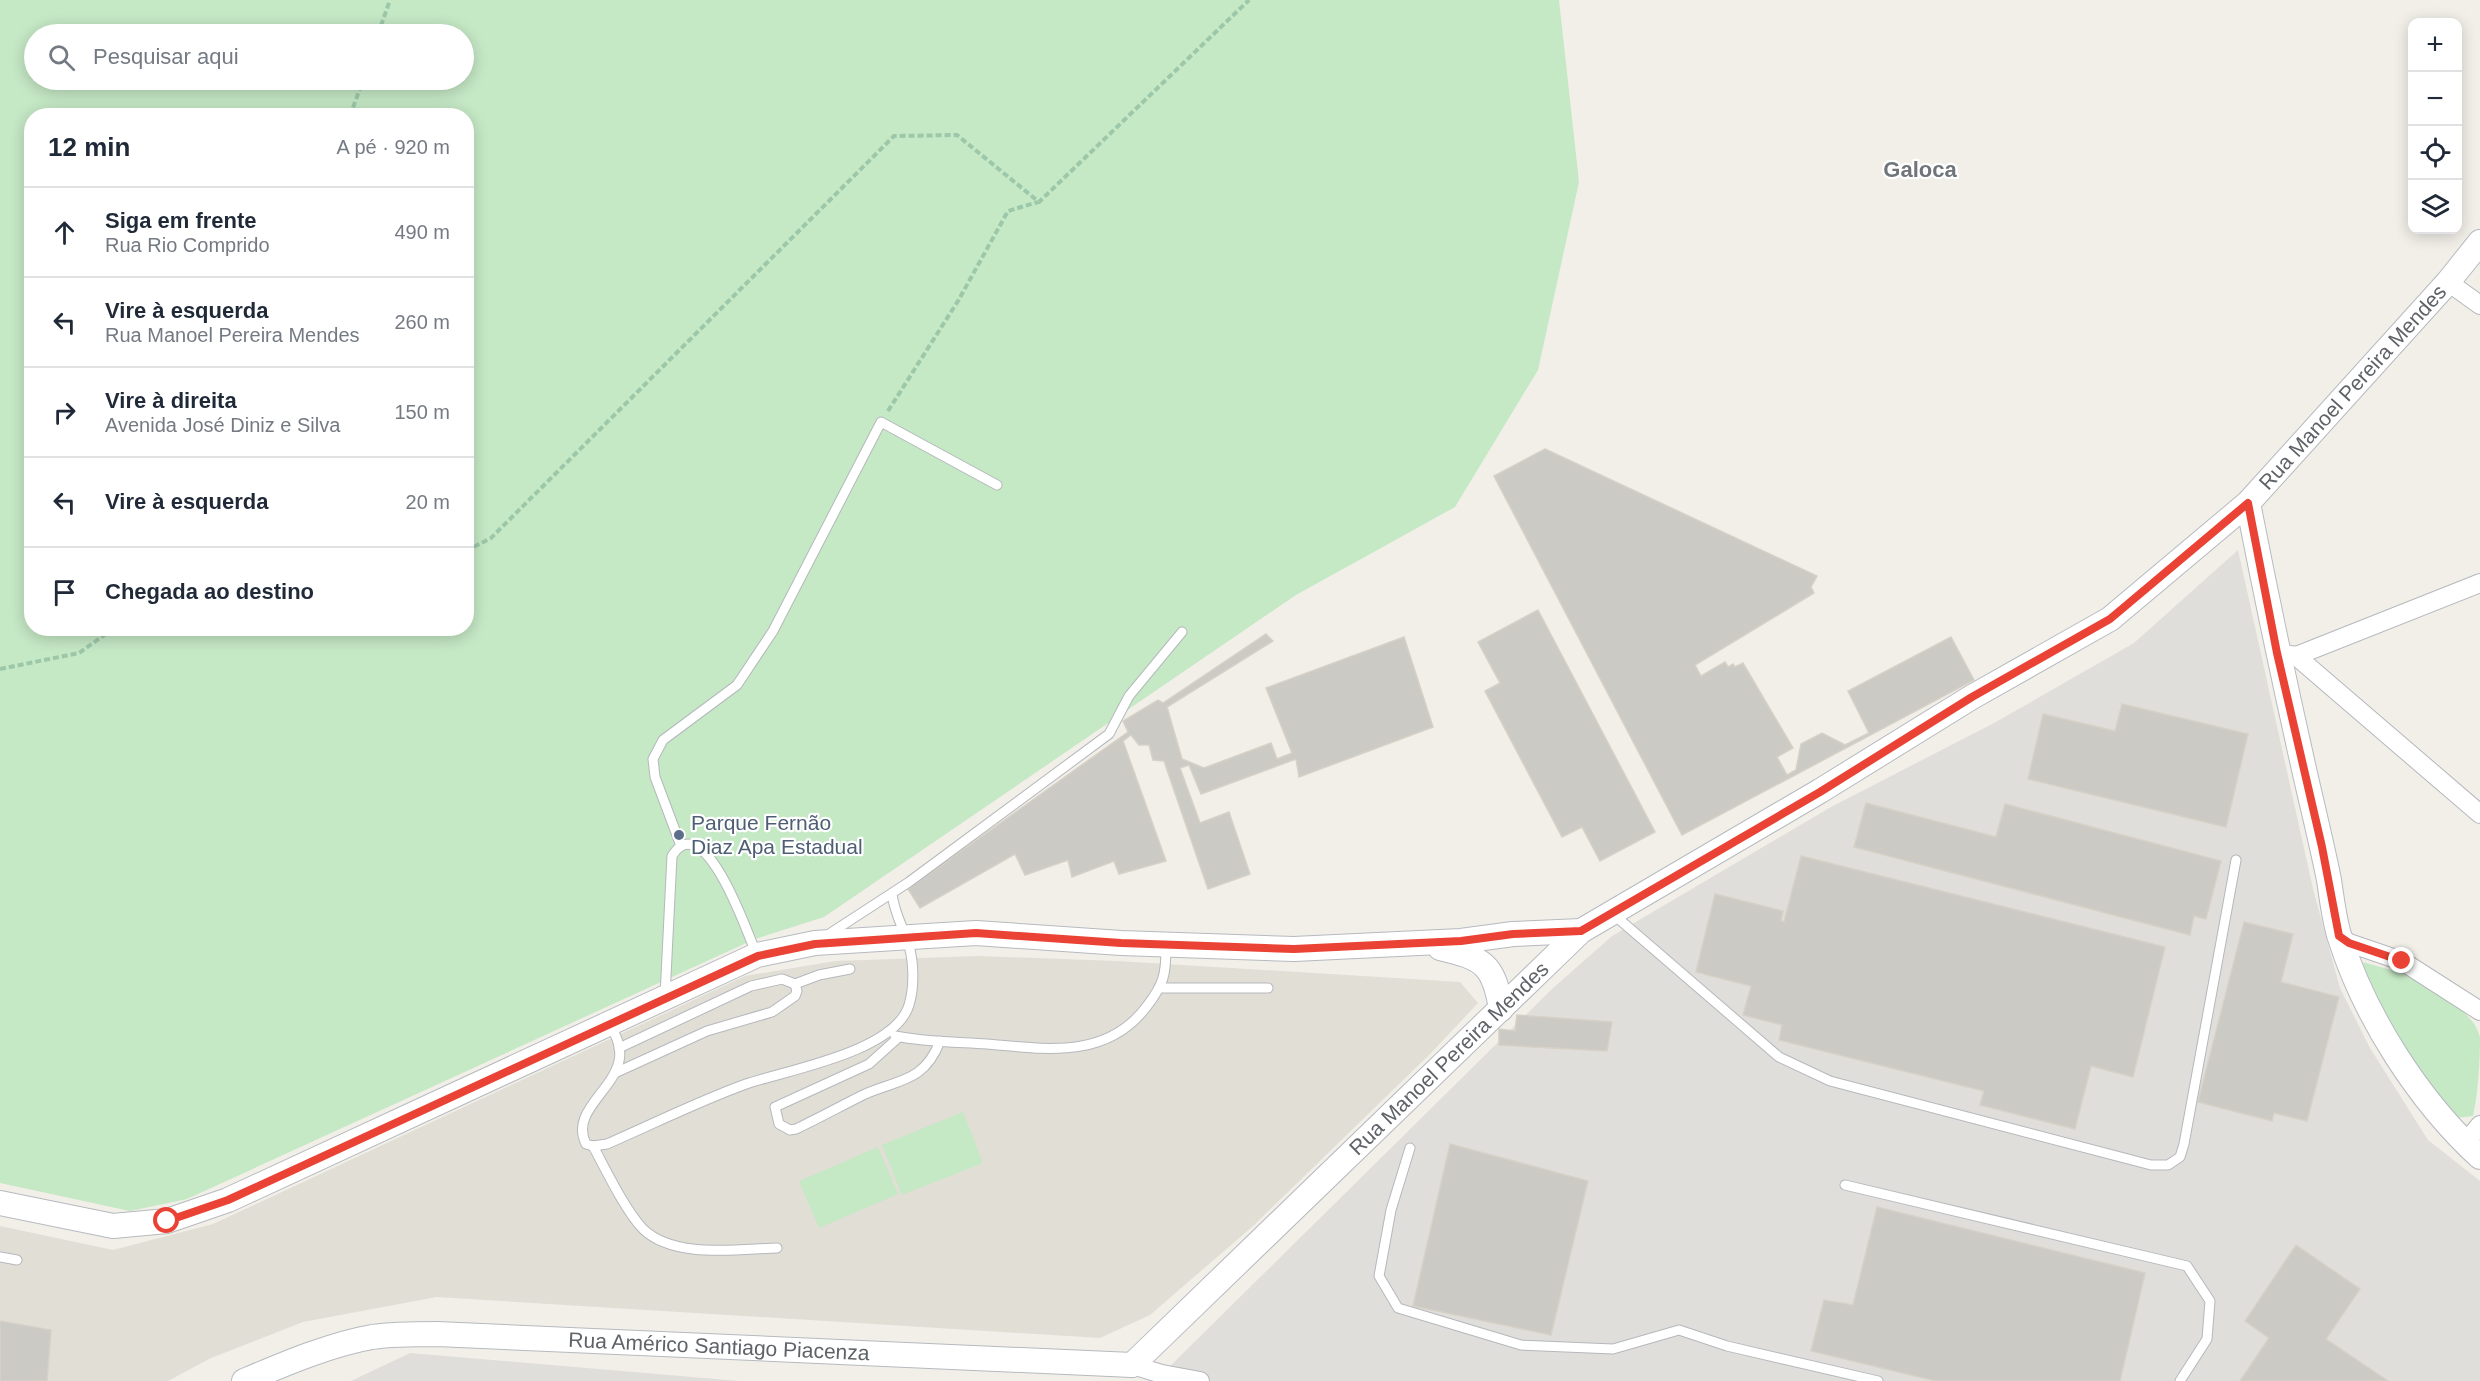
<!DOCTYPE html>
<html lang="pt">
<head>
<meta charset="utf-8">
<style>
  :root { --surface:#fff; --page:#f2f2f3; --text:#1f2937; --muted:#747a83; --line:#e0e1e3 }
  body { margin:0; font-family:Arial,sans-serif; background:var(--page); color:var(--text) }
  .controls { position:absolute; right:18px; top:18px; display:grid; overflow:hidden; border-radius:12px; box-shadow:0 3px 15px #0003 }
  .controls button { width:54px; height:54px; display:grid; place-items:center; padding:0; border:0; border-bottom:2px solid var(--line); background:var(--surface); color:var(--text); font:30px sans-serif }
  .stop { position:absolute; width:18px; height:18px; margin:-14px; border:4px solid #ea4335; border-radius:50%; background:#fff }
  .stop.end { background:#ea4335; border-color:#fff; box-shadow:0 2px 6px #0008 }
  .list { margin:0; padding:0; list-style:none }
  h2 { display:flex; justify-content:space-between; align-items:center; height:78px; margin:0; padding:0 24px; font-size:26px }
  h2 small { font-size:20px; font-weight:400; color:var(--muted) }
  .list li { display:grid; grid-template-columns:39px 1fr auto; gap:18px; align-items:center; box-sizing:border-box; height:90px; padding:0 24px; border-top:2px solid var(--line) }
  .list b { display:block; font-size:22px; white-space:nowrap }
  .list p { margin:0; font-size:20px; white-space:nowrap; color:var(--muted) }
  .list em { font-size:20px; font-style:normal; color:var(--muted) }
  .icon { flex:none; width:33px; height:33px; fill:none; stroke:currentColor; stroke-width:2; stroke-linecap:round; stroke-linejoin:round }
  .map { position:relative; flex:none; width:2480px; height:1381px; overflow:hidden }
  .search { position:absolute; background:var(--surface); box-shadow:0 3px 15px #0003; left:24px; top:24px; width:450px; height:66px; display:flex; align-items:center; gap:15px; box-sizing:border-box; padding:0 21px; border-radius:33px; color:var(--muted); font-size:22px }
  .panel { position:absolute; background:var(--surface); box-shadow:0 3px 15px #0003; left:24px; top:108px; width:450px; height:528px; border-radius:24px }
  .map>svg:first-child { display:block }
  .industrial { fill:#e0deda }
  .education { fill:#e1ded6 }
  .green { fill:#c5e8c5; fill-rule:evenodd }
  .building { fill:#cccac5; stroke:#d6d1c6; stroke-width:1.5 }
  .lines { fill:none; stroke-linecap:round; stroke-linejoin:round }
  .lane-casing { stroke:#b5b8bc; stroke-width:11 }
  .street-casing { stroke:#b5b8bc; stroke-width:20 }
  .secondary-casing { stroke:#b6babf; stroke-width:26 }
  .path { stroke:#9cc7a9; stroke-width:4; stroke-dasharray:6 3; stroke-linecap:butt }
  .lane { stroke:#fff; stroke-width:9 }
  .street { stroke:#fff; stroke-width:18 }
  .secondary { stroke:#fff; stroke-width:24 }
  .route { stroke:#ea4335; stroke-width:8 }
  .service-dot { fill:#5c6f8a; stroke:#fff; stroke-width:2 }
  .labels { text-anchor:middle; stroke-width:4.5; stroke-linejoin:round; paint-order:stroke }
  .street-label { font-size:21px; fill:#5f6368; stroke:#fff }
  .service-label { font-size:21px; fill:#4e5e75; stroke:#fff; text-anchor:start }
  .neighbourhood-label { font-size:22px; font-weight:bold; fill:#70757a; stroke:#fff }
</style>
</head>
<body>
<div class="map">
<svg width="2480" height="1381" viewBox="0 0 2480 1381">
  <rect width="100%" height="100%" fill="#f1efe8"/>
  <g class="industrial">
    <polygon points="2238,550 2313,889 2340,988 2370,1048 2428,1140 2480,1181 2480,1381 1161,1381 1162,1374 1553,988 1612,936 1831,807 1994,723 2134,643"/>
    <polygon points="410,1353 739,1381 351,1381"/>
  </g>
  <polygon class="education" points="978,956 1117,961 1460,982 1478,1003 1431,1053 1253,1226 1150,1315 1100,1338 437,1297 303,1322 211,1358 168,1381 0,1381 0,1226 113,1250 213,1224 745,976 835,961"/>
  <g class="green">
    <path d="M0,0h1559l20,182 -41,188 -83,137 -159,88 -472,322 -69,22 -568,260 -57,12 -130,-28zM34,34h430v46h-430zM32,116h434v512h-434z"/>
    <path d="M2363,962c19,6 40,10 57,19 20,11 56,34 60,57 0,24 -2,55 -7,78l-17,2c-38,-48 -80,-95 -93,-156z"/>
    <polygon points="963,1112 983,1163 902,1195 882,1145"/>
    <polygon points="878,1147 898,1194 819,1228 799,1181"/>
  </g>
  <g class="building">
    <polygon points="1545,449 1817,576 1811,587 1814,593 1695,665 1701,676 1725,662 1728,667 1733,664 1735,667 1743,663 1793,748 1777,757 1787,775 1796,770 1801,744 1822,733 1845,745 1869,733 1848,691 1951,637 1974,680 1682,835 1494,476"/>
    <polygon points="1538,610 1655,832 1600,861 1582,827 1562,837 1485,691 1500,683 1478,642"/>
    <polygon points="1266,634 1273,641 1167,707 1182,759 1204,768 1271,743 1277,759 1292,753 1266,688 1404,637 1433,727 1299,777 1296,759 1201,794 1189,765 1180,768 1200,823 1229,812 1250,874 1208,889 1164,761 1153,760 1149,745 1139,745 1131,735 1123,741 1166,861 1119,874 1114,861 1072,877 1068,860 1025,875 1015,854 920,908 908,889 1128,732 1123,721 1158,700 1163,703"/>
    <polygon points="2122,704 2248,734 2226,827 2028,779 2043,714 2115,731"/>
    <polygon points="1866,803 1996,837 2005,804 2221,861 2206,919 2194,916 2190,935 1854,847"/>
    <polygon points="1801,856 2165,947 2133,1077 2091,1066 2075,1129 1980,1105 1984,1091 1779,1040 1782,1025 1743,1015 1751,986 1696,972 1715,894 1783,911 1781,921 1784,922"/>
    <polygon points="2244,922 2293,934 2281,982 2339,997 2307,1121 2274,1113 2272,1121 2198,1102"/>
    <polygon points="1517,1015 1612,1022 1607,1051 1499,1045 1499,1029 1515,1031"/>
    <polygon points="1450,1144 1588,1181 1551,1335 1413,1306"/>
    <polygon points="1877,1207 2145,1273 2120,1381 1936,1381 1811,1351 1824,1300 1853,1305"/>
    <polygon points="2296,1245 2360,1289 2326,1339 2388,1381 2240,1381 2269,1338 2245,1321"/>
    <polygon points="0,1321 51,1330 47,1381 0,1381"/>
  </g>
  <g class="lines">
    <g class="lane-casing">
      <g id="lane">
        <polyline points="681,846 655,777 653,759 663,740 737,685 773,631 881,422 997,485"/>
        <polyline points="1613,914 1779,1057 1830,1081 2151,1165 2168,1165 2180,1157 2184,1144 2236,860"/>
        <polyline points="826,936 909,882 1109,734 1129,696 1182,632"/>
        <polyline points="1160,988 1268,988"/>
        <path d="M665,996l7,-140c2,-3 6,-8 9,-10 31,-17 66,86 75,107"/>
        <path d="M611,1025c5,11 11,23 8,36 -6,30 -49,51 -33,83l7,2 14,-2c46,-20 92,-43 139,-60 41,-14 149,-32 163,-79 6,-20 5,-49 -3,-68 -6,-15 -12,-27 -14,-43"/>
        <path d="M895,1036c30,6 61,6 92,8 58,5 120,16 160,-38 17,-22 19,-32 19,-59"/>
        <path d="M899,1037l-30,27 -94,43 4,17 11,6 6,-1c23,-11 45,-23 67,-34 35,-16 61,-12 77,-54"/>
        <polyline points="619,1048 751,986 782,979 795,984"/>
        <polyline points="615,1073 707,1031 772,1012 795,996 797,991 795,984 819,975 850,969"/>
        <path d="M593,1146c13,24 32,64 50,83 31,30 94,20 134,19"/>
        <polyline points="1410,1148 1391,1210 1379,1276 1398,1308 1521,1345 1613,1349 1679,1330 1727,1346 1878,1381"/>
        <polyline points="1845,1185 2187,1266 2210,1301 2207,1339 2180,1381"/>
        <polyline points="0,1257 17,1260"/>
      </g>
    </g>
    <g class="street-casing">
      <g id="street">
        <polyline points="2448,282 2480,305"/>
        <polyline points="2277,653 2296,656 2480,814"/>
        <polyline points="2296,656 2480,583"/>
        <polyline points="2339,936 2349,943 2402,961 2480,1011"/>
        <polyline points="2465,1143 2480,1125"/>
        <polyline points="1132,1365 1162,1374 1200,1381"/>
      </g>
    </g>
    <g class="secondary-casing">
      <g id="secondary">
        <path d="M2248,503c19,97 39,192 61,288 7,30 14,59 20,89 3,19 5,40 11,58 25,79 79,163 140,219"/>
        <path d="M1440,948c43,10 54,16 61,61"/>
        <polyline points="0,1203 113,1226 167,1221 228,1200 757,955 815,943 976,933 1121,943 1294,949 1461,941 1513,934 1581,931"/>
        <path id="s1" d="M1132,1365l449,-434 239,-140 152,-94 138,-78 138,-116 200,-221 32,-40"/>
        <path id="s2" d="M244,1381c38,-16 87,-37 128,-44 21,-3 43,-3 65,-3l695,31"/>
      </g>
    </g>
    <g class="path">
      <polyline points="378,34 390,0"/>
      <polyline points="350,116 363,80"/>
      <polyline points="888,411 958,301 1008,211 1038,202"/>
      <polyline points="466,551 491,538 894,136 957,135 1039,202 1249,0"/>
      <polyline points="0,669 79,653 114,628"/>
    </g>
    <use href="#lane" class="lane"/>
    <use href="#street" class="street"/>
    <use href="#secondary" class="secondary"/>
  </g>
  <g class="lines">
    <polyline class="route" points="167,1221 228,1200 758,956 815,944 976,933 1121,943 1294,949 1461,941 1513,934 1581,931 1820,792 1972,697 2110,619 2248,503 2277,653 2322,847 2339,936 2349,943 2402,961"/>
  </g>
  <circle class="service-dot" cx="679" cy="835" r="6"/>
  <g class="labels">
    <g class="street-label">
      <text dy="7" stroke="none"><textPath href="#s1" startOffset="1575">Rua Manoel Pereira Mendes</textPath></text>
      <text dy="7" stroke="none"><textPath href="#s1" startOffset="441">Rua Manoel Pereira Mendes</textPath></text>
      <text dy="7" stroke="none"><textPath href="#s2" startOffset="483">Rua Américo Santiago Piacenza</textPath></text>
    </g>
    <g class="service-label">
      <text x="691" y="830">Parque Fernão<tspan x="691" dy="24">Diaz Apa Estadual</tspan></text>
    </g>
    <g class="neighbourhood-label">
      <text x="1920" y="177">Galoca</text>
    </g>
  </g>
</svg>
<div class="controls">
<button>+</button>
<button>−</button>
<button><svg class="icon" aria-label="locate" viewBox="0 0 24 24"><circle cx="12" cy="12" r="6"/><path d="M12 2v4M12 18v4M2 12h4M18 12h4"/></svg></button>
<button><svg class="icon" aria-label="layers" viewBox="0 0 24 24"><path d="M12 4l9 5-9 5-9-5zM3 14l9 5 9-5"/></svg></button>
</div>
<div class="stop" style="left:167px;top:1221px"></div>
<div class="stop end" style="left:2402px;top:961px"></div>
<div class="search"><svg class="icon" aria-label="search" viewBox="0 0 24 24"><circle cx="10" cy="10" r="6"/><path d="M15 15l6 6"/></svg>Pesquisar aqui</div>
<section class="panel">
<h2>12 min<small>A pé · 920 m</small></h2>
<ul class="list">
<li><svg class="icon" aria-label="ahead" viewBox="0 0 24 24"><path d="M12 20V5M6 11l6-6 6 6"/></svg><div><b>Siga em frente</b><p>Rua Rio Comprido</p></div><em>490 m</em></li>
<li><svg class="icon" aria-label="left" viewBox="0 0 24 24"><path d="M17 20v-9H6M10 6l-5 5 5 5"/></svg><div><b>Vire à esquerda</b><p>Rua Manoel Pereira Mendes</p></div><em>260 m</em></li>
<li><svg class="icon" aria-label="right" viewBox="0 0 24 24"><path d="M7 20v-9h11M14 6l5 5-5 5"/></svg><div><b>Vire à direita</b><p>Avenida José Diniz e Silva</p></div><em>150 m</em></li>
<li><svg class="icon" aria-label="left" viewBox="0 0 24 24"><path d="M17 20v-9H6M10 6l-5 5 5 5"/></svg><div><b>Vire à esquerda</b></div><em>20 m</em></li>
<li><svg class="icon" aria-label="arrive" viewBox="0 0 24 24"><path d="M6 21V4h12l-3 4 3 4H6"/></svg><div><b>Chegada ao destino</b></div></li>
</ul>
</section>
</div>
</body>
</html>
